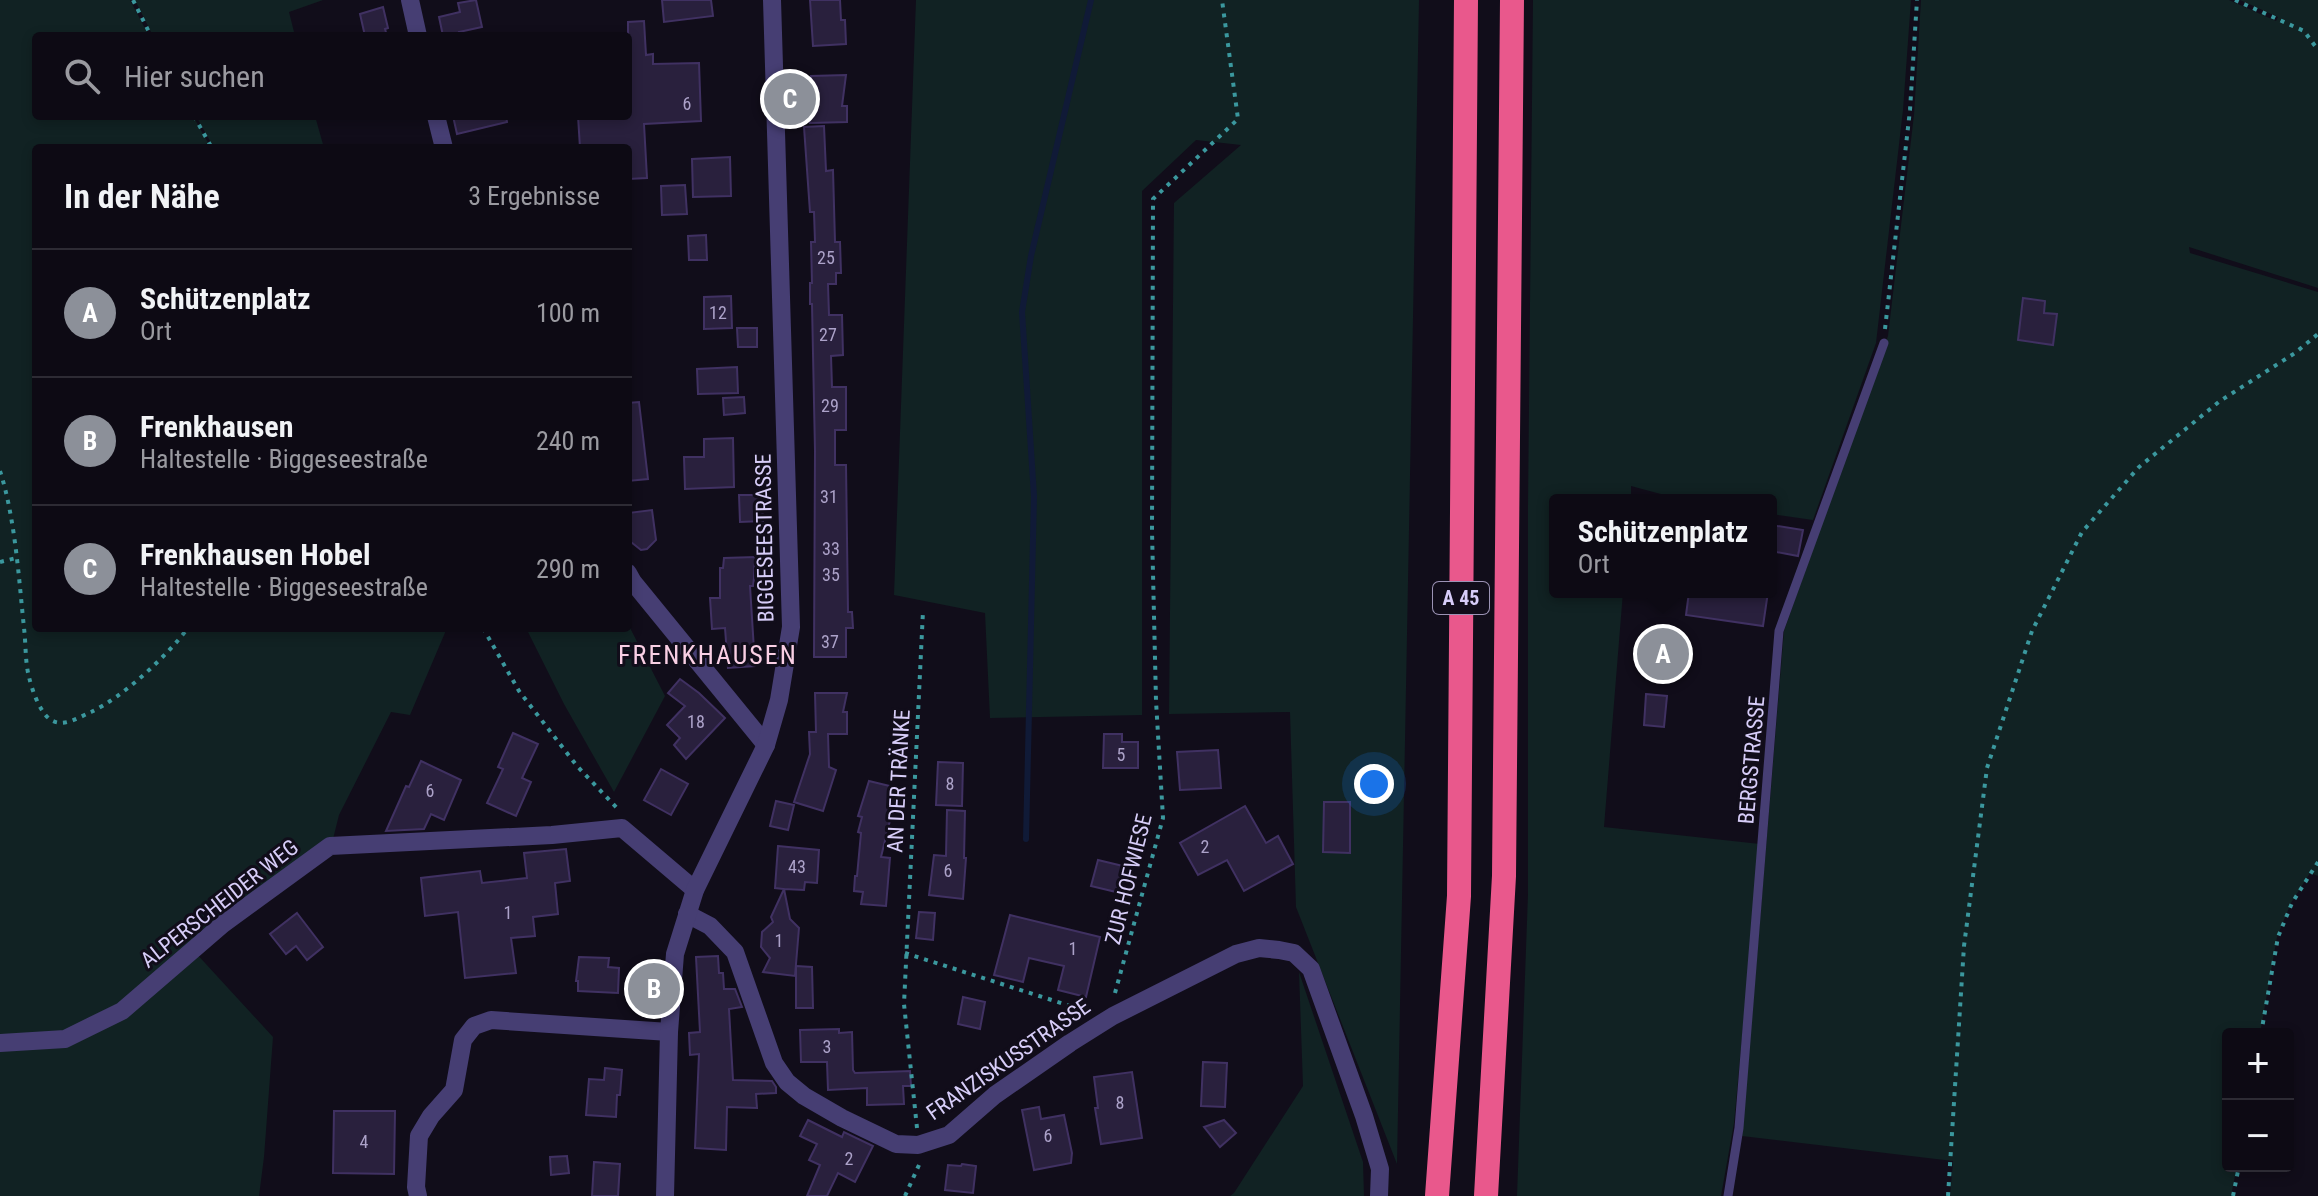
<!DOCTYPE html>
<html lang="de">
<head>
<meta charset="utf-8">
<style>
  :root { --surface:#0d0a14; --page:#16131d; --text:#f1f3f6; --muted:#9a9aa0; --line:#2d2b34; --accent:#8c9099 }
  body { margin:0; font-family:"Roboto Condensed",sans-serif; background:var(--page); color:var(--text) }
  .controls { position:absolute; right:24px; bottom:24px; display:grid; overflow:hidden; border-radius:8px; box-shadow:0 4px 12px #0003 }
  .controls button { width:72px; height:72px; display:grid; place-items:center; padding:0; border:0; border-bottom:2px solid var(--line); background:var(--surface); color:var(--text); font:40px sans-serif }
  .you { position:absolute; left:1374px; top:784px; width:28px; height:28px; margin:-20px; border:6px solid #fff; border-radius:50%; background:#1a73e8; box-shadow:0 0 0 12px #1a73e833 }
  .badge { display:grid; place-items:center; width:52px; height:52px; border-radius:50%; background:var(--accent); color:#fff; font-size:26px; font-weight:700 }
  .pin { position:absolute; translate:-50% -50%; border:4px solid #fff; box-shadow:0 2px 8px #0006 }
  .popup { position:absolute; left:1549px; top:494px; width:228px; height:104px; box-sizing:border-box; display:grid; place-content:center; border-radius:8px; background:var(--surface); filter:drop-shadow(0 2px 6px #0005); font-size:26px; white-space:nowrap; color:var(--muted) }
  .popup b { font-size:30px; color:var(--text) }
  .popup::after { content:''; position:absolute; left:50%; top:100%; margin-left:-16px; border:16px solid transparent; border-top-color:var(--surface) }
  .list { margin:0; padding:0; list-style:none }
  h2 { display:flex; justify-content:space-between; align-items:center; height:104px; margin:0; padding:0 32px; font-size:34px }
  h2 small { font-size:26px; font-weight:400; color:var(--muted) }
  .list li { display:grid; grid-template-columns:52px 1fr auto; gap:24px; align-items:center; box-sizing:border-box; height:128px; padding:0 32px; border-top:2px solid var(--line) }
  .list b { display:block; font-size:30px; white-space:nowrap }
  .list p { margin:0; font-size:26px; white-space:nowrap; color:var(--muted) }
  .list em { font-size:26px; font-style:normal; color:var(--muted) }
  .icon { flex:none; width:44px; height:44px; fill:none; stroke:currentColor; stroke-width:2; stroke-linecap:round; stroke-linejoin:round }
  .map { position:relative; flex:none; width:2318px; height:1196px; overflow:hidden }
  .search { position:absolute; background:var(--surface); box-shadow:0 4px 12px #0003; left:32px; top:32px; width:600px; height:88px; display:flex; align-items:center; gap:20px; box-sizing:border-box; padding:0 28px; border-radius:8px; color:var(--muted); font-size:30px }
  .panel { position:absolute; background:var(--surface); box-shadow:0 4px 12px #0003; left:32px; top:144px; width:600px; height:488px; border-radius:8px }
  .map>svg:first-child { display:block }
  .green { fill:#112223 }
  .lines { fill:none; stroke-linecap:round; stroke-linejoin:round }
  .stream { stroke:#101a37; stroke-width:6 }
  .building { fill:#29203d; stroke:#403162; stroke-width:2 }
  .path { stroke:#3b989e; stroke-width:4; stroke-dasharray:4 6; stroke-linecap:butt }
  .service { stroke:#463e73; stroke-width:9 }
  .minor { stroke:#463e73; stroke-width:18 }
  .motorway { stroke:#e9588c; stroke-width:24 }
  .labels { text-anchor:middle; stroke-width:6; stroke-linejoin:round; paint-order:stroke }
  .number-label { font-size:18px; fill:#aca2c9 }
  .shield { fill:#110d1a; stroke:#9c93b5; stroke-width:2 }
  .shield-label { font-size:20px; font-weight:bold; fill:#d7cdf8 }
  .street-label { font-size:22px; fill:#d7cdf8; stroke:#110d1a }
  .quarter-label { font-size:26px; letter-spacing:2px; fill:#f9cfe4; stroke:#110d1a }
</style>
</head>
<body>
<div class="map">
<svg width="2318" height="1196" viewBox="0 0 2318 1196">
  <rect width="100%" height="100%" fill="#110d1a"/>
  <g class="green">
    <polygon points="0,0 130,0 149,36 36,36 36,116 193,116 211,148 36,148 36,628 447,628 410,715 391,712 339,815 332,843 120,1008 66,1035 0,1039"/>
    <polygon points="135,0 323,0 289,12 295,36 153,36"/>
    <polygon points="916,0 1419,0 1397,1164 1296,907 1290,712 1169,714 1174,203 1241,145 1196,140 1142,191 1142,715 990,718 985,613 894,595"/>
    <polygon points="1533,0 1911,0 1903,110 1876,343 1813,520 1771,514 1771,500 1683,500 1631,486 1631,500 1555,500 1555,592 1623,592 1604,827 1760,844 1734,1123 1721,1196 1517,1196 1528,894 1528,505"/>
    <polygon points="1921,0 2229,0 2276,21 2278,17 2240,0 2318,0 2318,288 2189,247 2190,253 2318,292 2318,876 2310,873 2291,903 2277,937 2260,1034 2228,1034 2228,1166 2237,1166 2231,1196 1950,1196 1953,1161 1742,1136 1784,631 1888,336 1914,115"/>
    <polygon points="196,116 315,116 324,148 214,148"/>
    <polygon points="628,624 665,696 614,792 564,704 526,628 628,628"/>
    <polygon points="194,951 273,1037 264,1157 259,1196 0,1196 0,1046 66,1043"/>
    <polygon points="1299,972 1363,1162 1364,1196 1230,1196 1234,1193 1303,1086"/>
  </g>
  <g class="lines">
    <polyline class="stream" points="1026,839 1034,496 1022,312 1031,256 1091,0"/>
  </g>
  <g class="building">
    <polygon points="476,0 482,27 459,32 460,36 443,36 439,17 460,12 458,3"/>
    <polygon points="662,0 711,0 713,16 664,22"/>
    <polygon points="810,0 840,0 841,20 845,20 846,44 813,46"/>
    <polygon points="383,7 388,28 385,29 387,36 365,36 360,14"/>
    <polygon points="644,21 646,55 653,54 653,64 699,63 701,121 644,124 647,178 628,179 628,148 580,148 578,116 628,116 628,22"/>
    <polygon points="846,75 842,106 847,106 847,122 810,123 809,88 812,88 811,76"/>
    <polygon points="453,116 506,116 507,122 457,134"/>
    <polygon points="824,126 826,171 833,170 835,242 840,242 841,273 836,273 836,284 828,284 829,315 842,315 843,355 831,356 832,387 846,387 846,430 835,430 835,465 846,465 848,612 852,612 853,628 846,628 846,657 814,657 815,451 812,304 810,304 810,283 812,283 811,242 815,242 814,212 810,212 804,127"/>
    <polygon points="730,157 731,196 693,197 692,159"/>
    <polygon points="685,185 687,214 662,215 661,186"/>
    <polygon points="706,235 707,260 689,260 688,236"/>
    <polygon points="731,296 732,328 704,329 704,297"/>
    <polygon points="2023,298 2045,301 2044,313 2057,314 2053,345 2018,340"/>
    <polygon points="737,328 757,328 757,347 738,347"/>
    <polygon points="737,367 738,393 698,394 697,369"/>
    <polygon points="744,397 745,413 724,415 723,398"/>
    <polygon points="639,402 648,479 628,481 628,403"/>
    <polygon points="733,438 734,487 685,489 684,457 704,457 704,439"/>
    <polygon points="739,495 762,495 763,521 740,522"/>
    <polygon points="652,510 656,540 647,549 641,550 631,542 628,513"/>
    <polygon points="1771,525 1803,530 1798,556 1771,551"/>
    <polygon points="755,557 754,578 753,586 750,586 755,666 728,668 725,628 712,629 710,598 720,598 720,568 723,568 724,558"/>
    <polygon points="1689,592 1768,592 1763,626 1686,615"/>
    <polygon points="680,679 699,693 725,718 686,759 674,745 680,738 667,725 685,706 668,693"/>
    <polygon points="815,693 847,693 843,712 847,712 847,734 828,734 829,767 836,770 823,811 794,802 810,754 809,732 816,732"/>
    <polygon points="1646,694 1667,696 1664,727 1644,725"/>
    <polygon points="513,733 538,744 522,778 531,782 516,816 487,803 503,769 498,767"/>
    <polygon points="1104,734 1122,734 1122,742 1138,742 1138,768 1103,768"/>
    <polygon points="1218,750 1221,788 1180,790 1177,752"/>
    <polygon points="421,761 461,780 444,820 431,814 424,829 386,831 406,786 409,787"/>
    <polygon points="938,762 963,763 962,806 936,805"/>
    <polygon points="661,769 688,784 671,815 644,800"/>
    <polygon points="869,781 898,788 881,857 890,858 886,906 861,904 863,892 854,891 855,876 857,876 861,833 858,832 862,817 858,816"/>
    <polygon points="776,801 794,805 788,830 770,826"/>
    <polygon points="1324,802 1350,802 1350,853 1323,852"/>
    <polygon points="1245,806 1266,843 1278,836 1293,864 1244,891 1227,860 1198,875 1180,843"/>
    <polygon points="947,810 965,811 964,858 966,858 963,899 929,895 934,855 946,856"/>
    <polygon points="778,846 819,850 817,883 805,882 804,890 784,889 790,919 799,928 795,976 763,972 770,958 761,947 762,932 773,922 771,917 784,889 775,888"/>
    <polygon points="566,849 570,881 555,883 558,914 533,917 535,936 511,938 516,973 465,978 458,912 425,916 421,878 480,871 482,883 527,878 524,853"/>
    <polygon points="1098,860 1123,866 1116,892 1091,886"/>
    <polygon points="919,912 935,913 933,940 916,938"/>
    <polygon points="297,913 323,947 307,960 296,946 286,954 270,934"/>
    <polygon points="1010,915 1100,937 1086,997 1058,990 1064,966 1029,958 1023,982 994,975"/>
    <polygon points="718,956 719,973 723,973 724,989 735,989 742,1007 729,1009 733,1080 772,1081 776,1087 776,1093 756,1094 757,1108 727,1107 726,1150 695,1148 699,1054 690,1055 689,1033 700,1032 696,957"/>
    <polygon points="579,957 609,958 608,967 619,968 618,993 578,991 578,981 576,981"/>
    <polygon points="796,966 812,967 813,1008 796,1008"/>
    <polygon points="963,997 985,1002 980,1029 958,1024"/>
    <polygon points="839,1029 839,1033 852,1032 853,1070 855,1073 910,1071 911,1086 903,1086 904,1104 867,1105 867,1088 828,1090 827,1062 801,1062 800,1030"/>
    <polygon points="1203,1062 1227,1063 1225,1107 1201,1106"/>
    <polygon points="605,1068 622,1070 620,1095 617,1095 616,1117 586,1115 589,1079 604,1080"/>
    <polygon points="1132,1072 1142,1138 1101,1144 1095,1108 1098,1108 1094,1077"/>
    <polygon points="1039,1107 1041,1119 1064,1115 1072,1153 1071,1163 1034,1170 1022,1110"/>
    <polygon points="334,1111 395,1111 394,1174 333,1173"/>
    <polygon points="808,1120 842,1137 844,1132 873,1146 855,1182 838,1173 827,1196 807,1196 820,1165 809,1160 817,1144 800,1136"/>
    <polygon points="1224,1120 1236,1133 1220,1147 1204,1127"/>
    <polygon points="567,1156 569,1173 551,1175 550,1157"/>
    <polygon points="594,1162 620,1164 618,1196 592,1196"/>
    <polygon points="962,1164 976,1166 973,1193 945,1190 948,1165 961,1166"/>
  </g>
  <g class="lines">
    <g class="path">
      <polyline points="133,0 151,36"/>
      <polyline points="2235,0 2304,31 2318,50"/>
      <polyline points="194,116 212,148"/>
      <polyline points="1885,329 1910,110 1917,0"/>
      <path d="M0,471c15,46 19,109 24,157 2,16 1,34 5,49 3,13 11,36 22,43 13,8 28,-3 40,-8 32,-15 76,-56 97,-84"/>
      <polyline points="0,562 16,558"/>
      <polyline points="483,628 519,691 577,766 617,808"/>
      <polyline points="905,953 1086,1011"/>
      <polyline points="1115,993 1163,818 1156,701 1152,531 1153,199 1238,119 1222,0"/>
      <polyline points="2261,1034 2278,937 2292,903 2318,862"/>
      <polyline points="917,1128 904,1004 923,611"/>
      <polyline points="905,1196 919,1165"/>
      <polyline points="1948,1196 1964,946 1987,768 2032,631 2082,532 2139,467 2220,401 2295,353 2318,334"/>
      <polyline points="2233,1196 2239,1166"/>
    </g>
    <polyline class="service" points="1728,1196 1739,1128 1779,631 1884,343"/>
    <g class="minor">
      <polyline points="410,0 418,36"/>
      <polyline points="436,116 444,148"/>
      <polyline points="628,573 633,582 766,745"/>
      <polyline points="687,914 710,926 735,952 774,1063 787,1082 804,1096 842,1118 896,1144 918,1145 949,1135 995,1095 1070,1043 1113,1016 1236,954 1259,948 1279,950 1294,953 1311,969 1364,1116 1380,1169 1379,1196"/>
      <polyline points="0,1043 65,1039 122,1011 223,924 330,846 552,835 622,828 695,890"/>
      <polyline points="418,1196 416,1187 419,1136 431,1116 454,1090 463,1040 474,1026 491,1020 669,1032"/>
      <polyline points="665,1196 669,1032 675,954 695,890 766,745 779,700 791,627 772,0"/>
    </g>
    <g class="motorway">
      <polyline points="1437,1196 1459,896 1466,0"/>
      <polyline points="1486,1196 1504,876 1512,0"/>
    </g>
  </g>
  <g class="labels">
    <g class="number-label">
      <text x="687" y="110">6</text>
      <text x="826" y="264">25</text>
      <text x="718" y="319">12</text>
      <text x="828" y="341">27</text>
      <text x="830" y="412">29</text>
      <text x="829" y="503">31</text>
      <text x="831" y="555">33</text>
      <text x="831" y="581">35</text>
      <text x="830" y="648">37</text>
      <text x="696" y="728">18</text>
      <text x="1121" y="761">5</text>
      <text x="950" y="790">8</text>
      <text x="430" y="797">6</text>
      <text x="1205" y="853">2</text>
      <text x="797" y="873">43</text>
      <text x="948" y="877">6</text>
      <text x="508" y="919">1</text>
      <text x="779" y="947">1</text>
      <text x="1073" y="955">1</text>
      <text x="827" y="1053">3</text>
      <text x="1120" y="1109">8</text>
      <text x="1048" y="1142">6</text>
      <text x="364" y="1148">4</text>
      <text x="849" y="1165">2</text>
    </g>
    <rect class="shield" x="1433" y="582" width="56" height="32" rx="6"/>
    <g class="shield-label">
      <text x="1461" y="605">A 45</text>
    </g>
    <g class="street-label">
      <text transform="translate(764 538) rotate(-91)" y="8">BIGGESEESTRASSE</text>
      <text transform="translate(1751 760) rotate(-85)" y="8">BERGSTRASSE</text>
      <text transform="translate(898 781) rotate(-87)" y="8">AN DER TRÄNKE</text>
      <text transform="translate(1128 879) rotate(-76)" y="8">ZUR HOFWIESE</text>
      <text transform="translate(219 903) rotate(-38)" y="8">ALPERSCHEIDER WEG</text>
      <text transform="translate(1008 1059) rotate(-35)" y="8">FRANZISKUSSTRASSE</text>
    </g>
    <g class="quarter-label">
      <text x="708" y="664">FRENKHAUSEN</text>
    </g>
  </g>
</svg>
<div class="controls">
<button>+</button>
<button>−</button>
</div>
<div class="you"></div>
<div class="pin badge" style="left:1663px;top:654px">A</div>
<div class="popup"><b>Schützenplatz</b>Ort</div>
<div class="pin badge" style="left:654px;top:989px">B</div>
<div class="pin badge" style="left:790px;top:99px">C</div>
<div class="search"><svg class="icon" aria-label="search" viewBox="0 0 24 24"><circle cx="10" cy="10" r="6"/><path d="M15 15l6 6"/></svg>Hier suchen</div>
<section class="panel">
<h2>In der Nähe<small>3 Ergebnisse</small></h2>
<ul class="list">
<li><span class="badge">A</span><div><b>Schützenplatz</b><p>Ort</p></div><em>100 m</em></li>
<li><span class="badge">B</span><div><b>Frenkhausen</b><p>Haltestelle · Biggeseestraße</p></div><em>240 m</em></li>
<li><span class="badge">C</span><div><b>Frenkhausen Hobel</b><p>Haltestelle · Biggeseestraße</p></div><em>290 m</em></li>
</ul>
</section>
</div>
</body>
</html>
